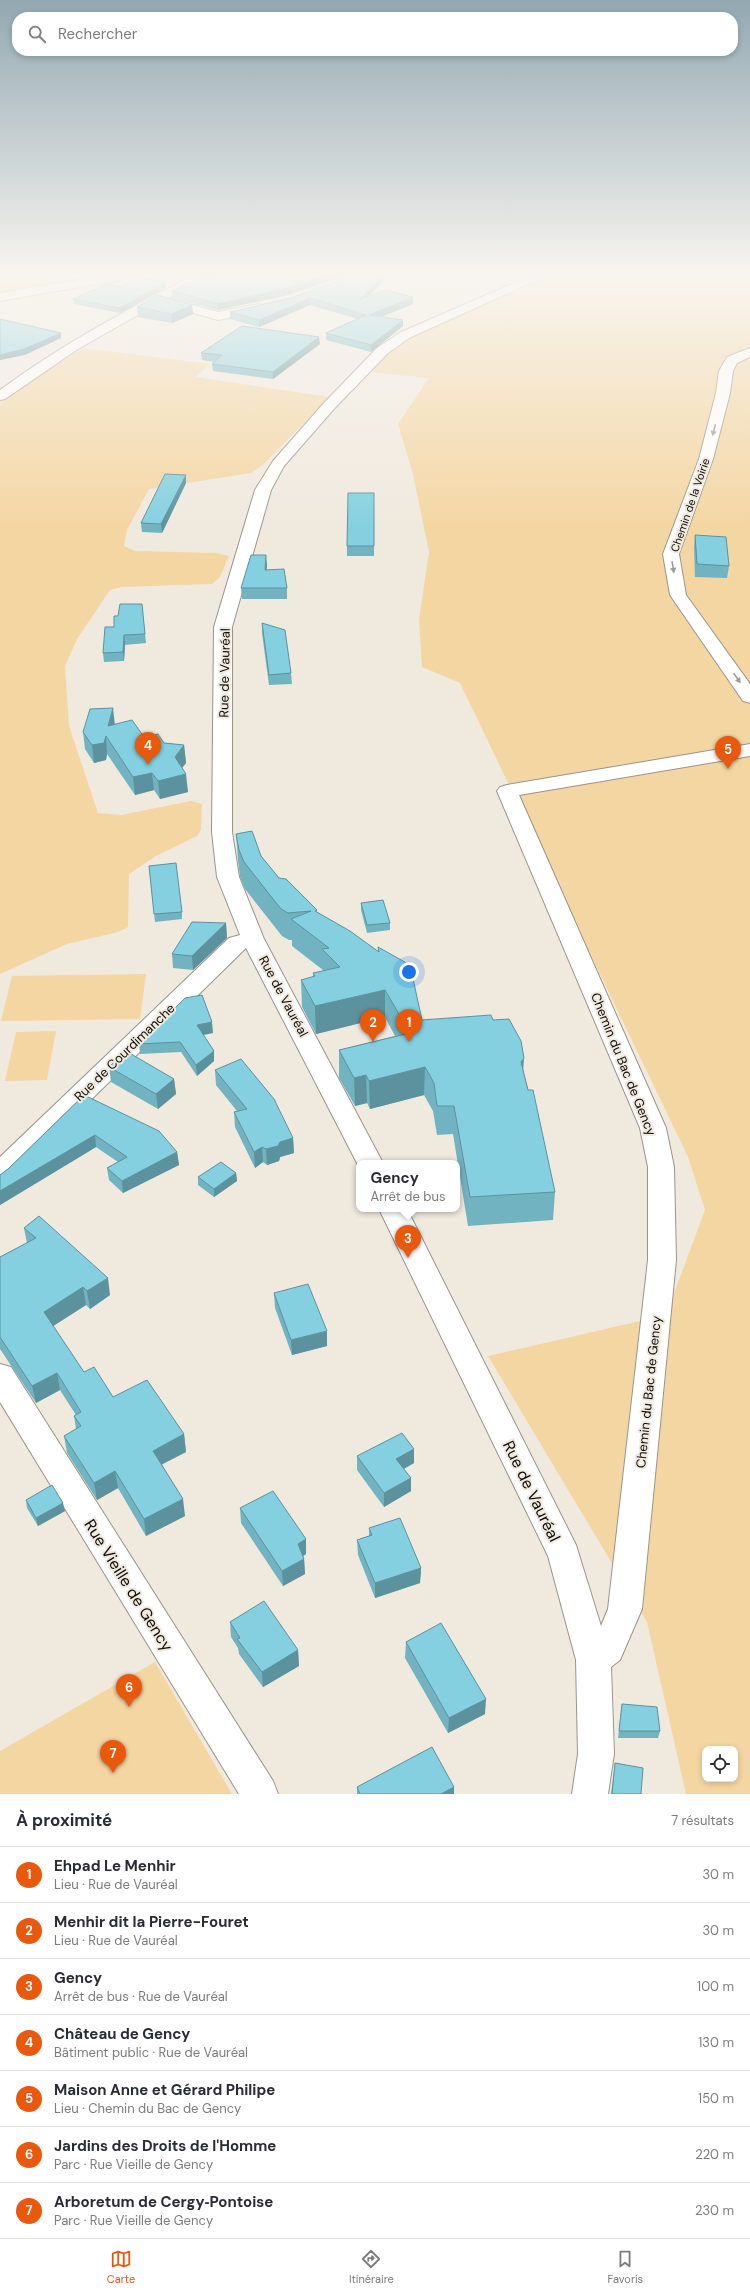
<!DOCTYPE html>
<html lang="fr">
<head>
<meta charset="utf-8">
<style>
  :root { --surface:#fff; --page:#f7f7f7; --text:#2b2b33; --muted:#7c7c81; --line:#e1e1e2; --accent:#ea580c }
  body { margin:0; font-family:"DM Sans",sans-serif; background:var(--page); color:var(--text) }
  .controls { position:absolute; right:12px; bottom:12px; display:grid; overflow:hidden; border-radius:8px; box-shadow:0 2px 6px #0003 }
  .controls button { width:36px; height:36px; display:grid; place-items:center; padding:0; border:0; border-bottom:1px solid var(--line); background:var(--surface); color:var(--text); font:20px sans-serif }
  .you { position:absolute; left:409px; top:972px; width:14px; height:14px; margin:-10px; border:3px solid #fff; border-radius:50%; background:#1a73e8; box-shadow:0 0 0 6px #1a73e833 }
  .badge { display:grid; place-items:center; width:26px; height:26px; border-radius:50%; background:var(--accent); color:#fff; font-size:13px; font-weight:700 }
  .pin { position:absolute; translate:-50% -33px; filter:drop-shadow(0 1px 2px #0008) }
  .pin::after { content:''; position:absolute; top:21px; width:14px; height:12px; background:inherit; clip-path:polygon(0 0,100% 0,50% 100%) }
  .popup { position:absolute; left:356px; top:1160px; width:104px; height:52px; box-sizing:border-box; display:grid; place-content:center; border-radius:8px; background:var(--surface); filter:drop-shadow(0 1px 3px #0005); font-size:13px; white-space:nowrap; color:var(--muted) }
  .popup b { font-size:15px; color:var(--text) }
  .popup::after { content:''; position:absolute; left:50%; top:100%; margin-left:-8px; border:8px solid transparent; border-top-color:var(--surface) }
  .list { margin:0; padding:0; list-style:none }
  h2 { display:flex; justify-content:space-between; align-items:center; height:52px; margin:0; padding:0 16px; font-size:17px }
  h2 small { font-size:13px; font-weight:400; color:var(--muted) }
  .list li { display:grid; grid-template-columns:26px 1fr auto; gap:12px; align-items:center; box-sizing:border-box; height:56px; padding:0 16px; border-top:1px solid var(--line) }
  .list b { display:block; font-size:15px; white-space:nowrap }
  .list p { margin:0; font-size:13px; white-space:nowrap; color:var(--muted) }
  .list em { font-size:13px; font-style:normal; color:var(--muted) }
  .icon { flex:none; width:22px; height:22px; fill:none; stroke:currentColor; stroke-width:2; stroke-linecap:round; stroke-linejoin:round }
  .map { position:relative; flex:none; width:750px; height:1794px; overflow:hidden }
  .search { position:absolute; background:var(--surface); box-shadow:0 2px 6px #0003; left:12px; right:12px; top:12px; height:44px; display:flex; align-items:center; gap:10px; box-sizing:border-box; padding:0 14px; border-radius:16px; color:var(--muted); font-size:15px }
  .sheet { height:444px; background:var(--surface) }
  nav { display:flex; justify-content:space-around; align-items:center; box-sizing:border-box; height:56px; border-top:1px solid var(--line); background:var(--surface); font-size:11px; color:var(--muted) }
  nav a { display:grid; justify-items:center; gap:2px }
  nav .on { color:var(--accent) }
  .map>svg:first-child { display:block }
  .green { fill:#f4d6a3; fill-rule:evenodd }
  .lines { fill:none; stroke-linecap:round; stroke-linejoin:round }
  .minor-casing { stroke:#9b948a; stroke-width:2 }
  .minor { fill:#fff; fill-rule:evenodd }
  .wall { fill:#72b3c1 }
  .shaded-wall { fill:#5c929d }
  .building { fill:#84d0e0; stroke:#5c929d }
  .oneway { fill:#9e9d9c }
  .labels { text-anchor:middle; stroke-width:4; stroke-linejoin:round; paint-order:stroke }
  .far-street-label { font-size:11px; fill:#0d0b08; stroke:#f0e9de }
  .street-label { font-size:13px; fill:#0d0b08; stroke:#f0e9de }
  .near-street-label { font-size:16px; fill:#0d0b08; stroke:#f0e9de }
</style>
</head>
<body>
<div class="map">
<svg width="750" height="1794" viewBox="0 0 750 1794">
  <rect width="100%" height="100%" fill="#f0e9de"/>
  <g class="green">
    <polygon points="0,276 109,276 0,294"/>
    <path d="M551,276h199v1518h-64l-39,-172 -159,-266 178,-41 39,-105 -17,-53 -228,-474 -38,-16 -3,-47 10,-68 -16,-78 -15,-50 31,-46 -58,-6 23,-26 9,-6zM705,1749h30v30h-30z"/>
    <polygon points="83,348 210,364 195,377 329,397 264,464 251,473 149,489 127,530 124,546 135,551 216,553 229,556 220,577 212,584 122,587 110,590 77,639 65,666 69,726 98,813 121,815 191,801 202,804 201,830 197,836 156,856 129,874 128,927 118,932 67,944 0,974 0,402"/>
    <polygon points="146,974 140,1019 1,1021 12,976"/>
    <polygon points="56,1031 47,1080 5,1081 16,1032"/>
    <polygon points="155,1662 232,1794 0,1794 0,1751"/>
  </g>
  <g class="lines">
    <g class="minor-casing">
      <g id="minor">
        <polygon points="98,276 126,276 120,280 0,301 0,293"/>
        <path d="M193,276h16l-41,22 50,14 41,-8 6,4 -6,4 -41,8 -59,-17 -81,46 -73,50 -5,1v-10c61,-45 126,-80 193,-114z"/>
        <polygon points="530,276 546,276 409,338 387,354 333,410 284,466 271,490 232,627 232,832 239,877 264,939 383,1163 359,1163 359,1167 246,948 9,1180 0,1183 0,1157 229,938 240,935 217,877 212,832 214,627 255,490 273,461 323,404 377,348 401,332"/>
        <polygon points="750,348 750,357 737,363 733,371 730,393 713,459 679,554 686,595 750,684 750,703 743,701 670,595 663,554 699,459 716,393 719,371 727,357"/>
        <polygon points="750,744 750,756 519,795 666,1128 674,1167 676,1260 642,1609 620,1660 611,1667 614,1754 608,1794 572,1794 578,1754 576,1660 548,1556 379,1209 407,1209 576,1545 601,1626 608,1609 648,1260 648,1167 640,1128 497,791 500,787 507,785"/>
        <polygon points="0,1364 11,1367 273,1781 278,1794 239,1794 0,1402"/>
      </g>
    </g>
    <use href="#minor" class="minor"/>
  </g>
  <g class="wall">
    <polygon points="222,276 344,276 284,296 218,310 172,298 172,291"/>
    <polygon points="166,288 120,313 74,304 73,299"/>
    <polygon points="370,296 413,304 381,317 403,326 371,352 326,340 326,333 358,319 310,305 259,327 230,319 230,312 291,298"/>
    <polygon points="192,305 193,314 172,323 138,317 137,307"/>
    <polygon points="320,344 273,379 213,371 212,364 215,362 202,360 201,353"/>
    <polygon points="186,475 186,483 162,533 142,532 141,523"/>
    <polygon points="374,493 374,556 347,556 347,546"/>
    <polygon points="695,535 729,566 727,578 695,577 694,547"/>
    <polygon points="267,565 266,570 287,588 287,599 242,599 241,588"/>
    <polygon points="142,604 146,643 125,645 124,661 104,662 103,653 118,616"/>
    <polygon points="262,623 291,673 292,684 269,685 262,633"/>
    <polygon points="115,724 144,737 164,743 184,745 186,763 182,768 188,792 160,799 154,790 135,795 107,754 106,760 94,763 85,749 83,732"/>
    <polygon points="236,834 261,856 279,878 317,910 317,912 378,951 378,947 422,1020 493,1020 523,1070 555,1192 553,1220 468,1226 453,1134 437,1135 433,1111 424,1095 370,1109 367,1103 355,1106 339,1078 339,1050 395,1036 385,1017 316,1034 302,1007 301,980 313,977 313,973 323,971 323,970 292,946 292,940 289,940 282,936 245,889 240,877 238,860"/>
    <polygon points="149,866 182,912 182,919 155,922"/>
    <polygon points="361,903 390,923 390,930 367,933 361,910"/>
    <polygon points="226,923 227,938 193,970 173,968 172,954"/>
    <polygon points="213,1033 203,1035 214,1051 214,1061 197,1076 181,1052 140,1054 139,1044"/>
    <polygon points="109,1067 174,1079 176,1094 158,1109 111,1082"/>
    <polygon points="215,1070 293,1138 294,1153 280,1157 279,1161 267,1165 263,1162 255,1168 235,1127 234,1112 237,1111 216,1085"/>
    <polygon points="84,1095 177,1152 179,1165 123,1193 109,1180 107,1168 118,1162 96,1147 0,1205 0,1175 8,1169"/>
    <polygon points="236,1173 237,1181 214,1197 198,1185 198,1177"/>
    <polygon points="24,1228 110,1295 90,1309 86,1305 53,1326 84,1372 113,1397 184,1434 186,1452 162,1464 185,1516 146,1536 118,1488 97,1500 67,1453 64,1436 76,1429 74,1416 76,1415 60,1390 36,1403 0,1349 0,1257 27,1243"/>
    <polygon points="274,1293 327,1331 327,1346 292,1355 275,1308"/>
    <polygon points="414,1449 414,1463 404,1469 411,1478 411,1491 384,1507 357,1470 357,1456"/>
    <polygon points="26,1500 65,1511 38,1526 27,1508"/>
    <polygon points="240,1508 306,1554 303,1556 304,1559 305,1574 283,1586 241,1523"/>
    <polygon points="369,1528 421,1568 420,1583 375,1598 358,1555 357,1540 369,1536"/>
    <polygon points="230,1622 298,1650 299,1666 263,1687 239,1654 238,1648 231,1637"/>
    <polygon points="406,1642 485,1714 448,1733 405,1658"/>
    <polygon points="622,1704 660,1731 658,1738 618,1738"/>
    <polygon points="615,1763 641,1794 611,1794"/>
    <rect x="357" y="1787" width="97" height="7"/>
  </g>
  <g class="shaded-wall">
    <polygon points="324,276 344,276 284,296 218,310 218,304"/>
    <polygon points="382,276 388,276 360,306 360,299"/>
    <polygon points="166,283 166,288 120,313 119,308"/>
    <polygon points="413,297 413,304 369,322 369,315"/>
    <polygon points="310,298 310,305 259,327 259,320"/>
    <polygon points="192,305 193,314 172,323 171,314"/>
    <polygon points="403,320 403,326 371,352 371,345"/>
    <polygon points="61,333 61,338 25,355 0,360 0,355"/>
    <polygon points="319,337 320,344 273,379 273,372"/>
    <polygon points="186,475 186,483 162,533 161,524"/>
    <polygon points="266,555 267,565 266,580 265,570"/>
    <polygon points="124,635 125,645 124,661 123,652"/>
    <polygon points="113,708 115,726 108,726"/>
    <polygon points="106,736 107,754 106,760 94,763 92,745"/>
    <polygon points="184,745 186,763 176,775 175,757"/>
    <polygon points="152,773 154,790 135,795 133,777"/>
    <polygon points="186,774 188,792 160,799 158,781"/>
    <polygon points="226,923 227,938 193,970 192,956"/>
    <polygon points="385,990 385,1017 316,1034 315,1006"/>
    <polygon points="212,1022 213,1033 198,1036 197,1025"/>
    <polygon points="214,1051 214,1061 197,1076 196,1065"/>
    <polygon points="524,1058 522,1086 521,1062"/>
    <polygon points="425,1067 424,1095 370,1109 369,1081"/>
    <polygon points="366,1075 367,1103 355,1106 354,1078"/>
    <polygon points="174,1079 176,1094 158,1109 156,1094"/>
    <polygon points="95,1135 96,1147 0,1205 0,1191"/>
    <polygon points="293,1138 294,1153 280,1157 279,1161 267,1165 266,1149 280,1142"/>
    <polygon points="262,1147 263,1162 255,1168 254,1152"/>
    <polygon points="177,1152 179,1165 123,1193 122,1181"/>
    <polygon points="236,1173 237,1181 214,1197 214,1189"/>
    <polygon points="108,1278 110,1295 90,1309 87,1291"/>
    <polygon points="83,1287 86,1305 47,1330 44,1312"/>
    <polygon points="327,1331 327,1346 292,1355 291,1340"/>
    <polygon points="57,1373 60,1390 36,1403 32,1386"/>
    <polygon points="184,1434 186,1452 155,1468 153,1451"/>
    <polygon points="414,1449 414,1463 396,1473 396,1459"/>
    <polygon points="115,1471 118,1488 97,1500 94,1483"/>
    <polygon points="411,1478 411,1491 384,1507 384,1493"/>
    <polygon points="183,1499 185,1516 146,1536 144,1519"/>
    <polygon points="63,1503 65,1511 38,1526 36,1518"/>
    <polygon points="306,1539 306,1554 298,1559 298,1544"/>
    <polygon points="304,1559 305,1574 283,1586 282,1571"/>
    <polygon points="421,1568 420,1583 375,1598 375,1583"/>
    <polygon points="298,1650 299,1666 263,1687 262,1672"/>
    <polygon points="486,1699 485,1714 448,1733 449,1718"/>
    <polygon points="454,1787 454,1794 441,1794"/>
  </g>
  <g class="building">
    <polygon points="208,276 215,279 222,276 324,276 283,289 218,304 172,291 185,284"/>
    <polygon points="352,276 382,276 360,299 386,290 413,297 369,315 403,320 371,345 326,333 366,315 310,298 259,320 230,312 291,298"/>
    <polygon points="146,278 166,283 119,308 73,299 107,284 120,287"/>
    <polygon points="158,295 192,305 171,314 137,307"/>
    <polygon points="0,319 61,333 24,349 0,355"/>
    <polygon points="242,326 319,337 273,372 212,364 222,355 201,353"/>
    <polygon points="165,474 186,475 161,524 141,523"/>
    <polygon points="348,493 374,493 374,546 347,546"/>
    <polygon points="695,535 726,537 729,566 697,564"/>
    <polygon points="251,555 266,555 265,570 284,569 287,588 241,588"/>
    <polygon points="120,604 142,604 145,634 124,635 123,652 103,653 105,627 114,627 114,616 118,616"/>
    <polygon points="262,623 285,630 291,673 269,675"/>
    <polygon points="113,708 108,726 132,720 144,737 158,734 164,743 184,745 175,757 186,774 158,781 152,773 133,777 106,736 104,743 92,745 83,732 90,709"/>
    <polygon points="252,831 261,856 279,878 286,879 317,910 315,911 350,931 379,952 378,947 410,965 422,1020 491,1015 493,1020 509,1019 521,1041 524,1058 521,1062 528,1090 533,1090 555,1192 470,1197 454,1106 437,1106 434,1083 425,1067 369,1081 366,1075 354,1078 339,1050 410,1033 385,990 315,1006 301,980 315,976 313,973 340,967 322,949 329,948 291,919 311,911 288,913 281,909 244,862 239,850 236,834"/>
    <polygon points="176,863 182,912 154,914 149,866"/>
    <polygon points="383,900 390,923 367,925 361,903"/>
    <polygon points="192,922 226,923 192,956 172,954"/>
    <polygon points="202,995 212,1022 197,1025 214,1051 196,1065 180,1042 139,1044 185,998"/>
    <polygon points="126,1051 174,1079 156,1094 109,1067"/>
    <polygon points="241,1059 274,1099 293,1138 280,1142 278,1146 266,1149 262,1147 254,1152 234,1112 247,1109 215,1070"/>
    <polygon points="84,1095 159,1131 177,1152 122,1181 107,1168 127,1157 95,1135 0,1191 0,1175 8,1169"/>
    <polygon points="221,1162 236,1173 214,1189 198,1177"/>
    <polygon points="39,1216 108,1278 87,1291 83,1287 44,1312 84,1372 94,1367 113,1397 147,1380 184,1434 153,1451 183,1499 144,1519 115,1471 94,1483 64,1436 81,1426 74,1416 81,1412 57,1373 32,1386 0,1337 0,1257 36,1238 24,1228"/>
    <polygon points="308,1284 327,1331 291,1340 274,1293"/>
    <polygon points="402,1433 414,1449 396,1459 411,1478 384,1493 357,1456"/>
    <polygon points="52,1485 63,1503 36,1518 26,1500"/>
    <polygon points="273,1491 306,1539 298,1544 304,1559 282,1571 240,1508"/>
    <polygon points="400,1518 421,1568 375,1583 357,1540 372,1535 369,1528"/>
    <polygon points="264,1601 298,1650 262,1672 237,1639 240,1638 230,1622"/>
    <polygon points="441,1623 486,1699 449,1718 406,1642"/>
    <polygon points="622,1704 657,1707 660,1731 619,1731"/>
    <polygon points="432,1747 454,1787 441,1794 360,1794 357,1787"/>
    <polygon points="615,1763 643,1768 641,1794 612,1794"/>
  </g>
  <defs><path id="oneway-solid" d="M-6-.8H1V-3.2L6.5 0L1 3.2V.8H-6Z"/></defs>
  <g class="oneway">
    <use href="#oneway-solid" transform="translate(714 430) rotate(104)"/>
    <use href="#oneway-solid" transform="translate(673 567) rotate(81)"/>
    <use href="#oneway-solid" transform="translate(737 678) rotate(55)"/>
  </g>
  <linearGradient id="sky" x2="0" y2="1"><stop stop-color="#93a8b2"/><stop offset="0.52" stop-color="#f8f5f0"/><stop offset="1" stop-color="#f8f5f0" stop-opacity="0"/></linearGradient>
  <rect width="750" height="527" fill="url(#sky)"/>
  <g class="labels">
    <g class="far-street-label">
      <text transform="translate(690 505) rotate(-71)" y="4">Chemin de la Voirie</text>
    </g>
    <g class="street-label">
      <text transform="translate(224 673) rotate(-89)" y="5">Rue de Vauréal</text>
      <text transform="translate(284 996) rotate(62)" y="5">Rue de Vauréal</text>
      <text transform="translate(124 1052) rotate(-44)" y="5">Rue de Courdimanche</text>
      <text transform="translate(624 1064) rotate(68)" y="5">Chemin du Bac de Gency</text>
      <text transform="translate(648 1392) rotate(-84)" y="5">Chemin du Bac de Gency</text>
    </g>
    <g class="near-street-label">
      <text transform="translate(532 1491) rotate(64)" y="6">Rue de Vauréal</text>
      <text transform="translate(129 1585) rotate(58)" y="6">Rue Vieille de Gency</text>
    </g>
  </g>
</svg>
<div class="controls">
<button><svg class="icon" aria-label="locate" viewBox="0 0 24 24"><circle cx="12" cy="12" r="6"/><path d="M12 2v4M12 18v4M2 12h4M18 12h4"/></svg></button>
</div>
<div class="you"></div>
<div class="pin badge" style="left:409px;top:1042px">1</div>
<div class="pin badge" style="left:373px;top:1042px">2</div>
<div class="pin badge" style="left:408px;top:1258px">3</div>
<div class="popup"><b>Gency</b>Arrêt de bus</div>
<div class="pin badge" style="left:148px;top:765px">4</div>
<div class="pin badge" style="left:728px;top:769px">5</div>
<div class="pin badge" style="left:129px;top:1707px">6</div>
<div class="pin badge" style="left:113px;top:1773px">7</div>
<div class="search"><svg class="icon" aria-label="search" viewBox="0 0 24 24"><circle cx="10" cy="10" r="6"/><path d="M15 15l6 6"/></svg>Rechercher</div>
</div>
<section class="sheet">
<h2>À proximité<small>7 résultats</small></h2>
<ul class="list">
<li><span class="badge">1</span><div><b>Ehpad Le Menhir</b><p>Lieu · Rue de Vauréal</p></div><em>30 m</em></li>
<li><span class="badge">2</span><div><b>Menhir dit la Pierre-Fouret</b><p>Lieu · Rue de Vauréal</p></div><em>30 m</em></li>
<li><span class="badge">3</span><div><b>Gency</b><p>Arrêt de bus · Rue de Vauréal</p></div><em>100 m</em></li>
<li><span class="badge">4</span><div><b>Château de Gency</b><p>Bâtiment public · Rue de Vauréal</p></div><em>130 m</em></li>
<li><span class="badge">5</span><div><b>Maison Anne et Gérard Philipe</b><p>Lieu · Chemin du Bac de Gency</p></div><em>150 m</em></li>
<li><span class="badge">6</span><div><b>Jardins des Droits de l'Homme</b><p>Parc · Rue Vieille de Gency</p></div><em>220 m</em></li>
<li><span class="badge">7</span><div><b>Arboretum de Cergy‐Pontoise</b><p>Parc · Rue Vieille de Gency</p></div><em>230 m</em></li>
</ul>
</section>
<nav>
<a class="on"><svg class="icon" aria-label="map" viewBox="0 0 24 24"><path d="M3 6l6-2 6 2 6-2v14l-6 2-6-2-6 2zM9 4v14M15 6v14"/></svg>Carte</a>
<a><svg class="icon" aria-label="directions" viewBox="0 0 24 24"><path d="M12 3l9 9-9 9-9-9zM9 14v-3h6M13 9l2 2-2 2"/></svg>Itinéraire</a>
<a><svg class="icon" aria-label="saved" viewBox="0 0 24 24"><path d="M7 4h10v16l-5-4-5 4z"/></svg>Favoris</a>
</nav>
</body>
</html>
